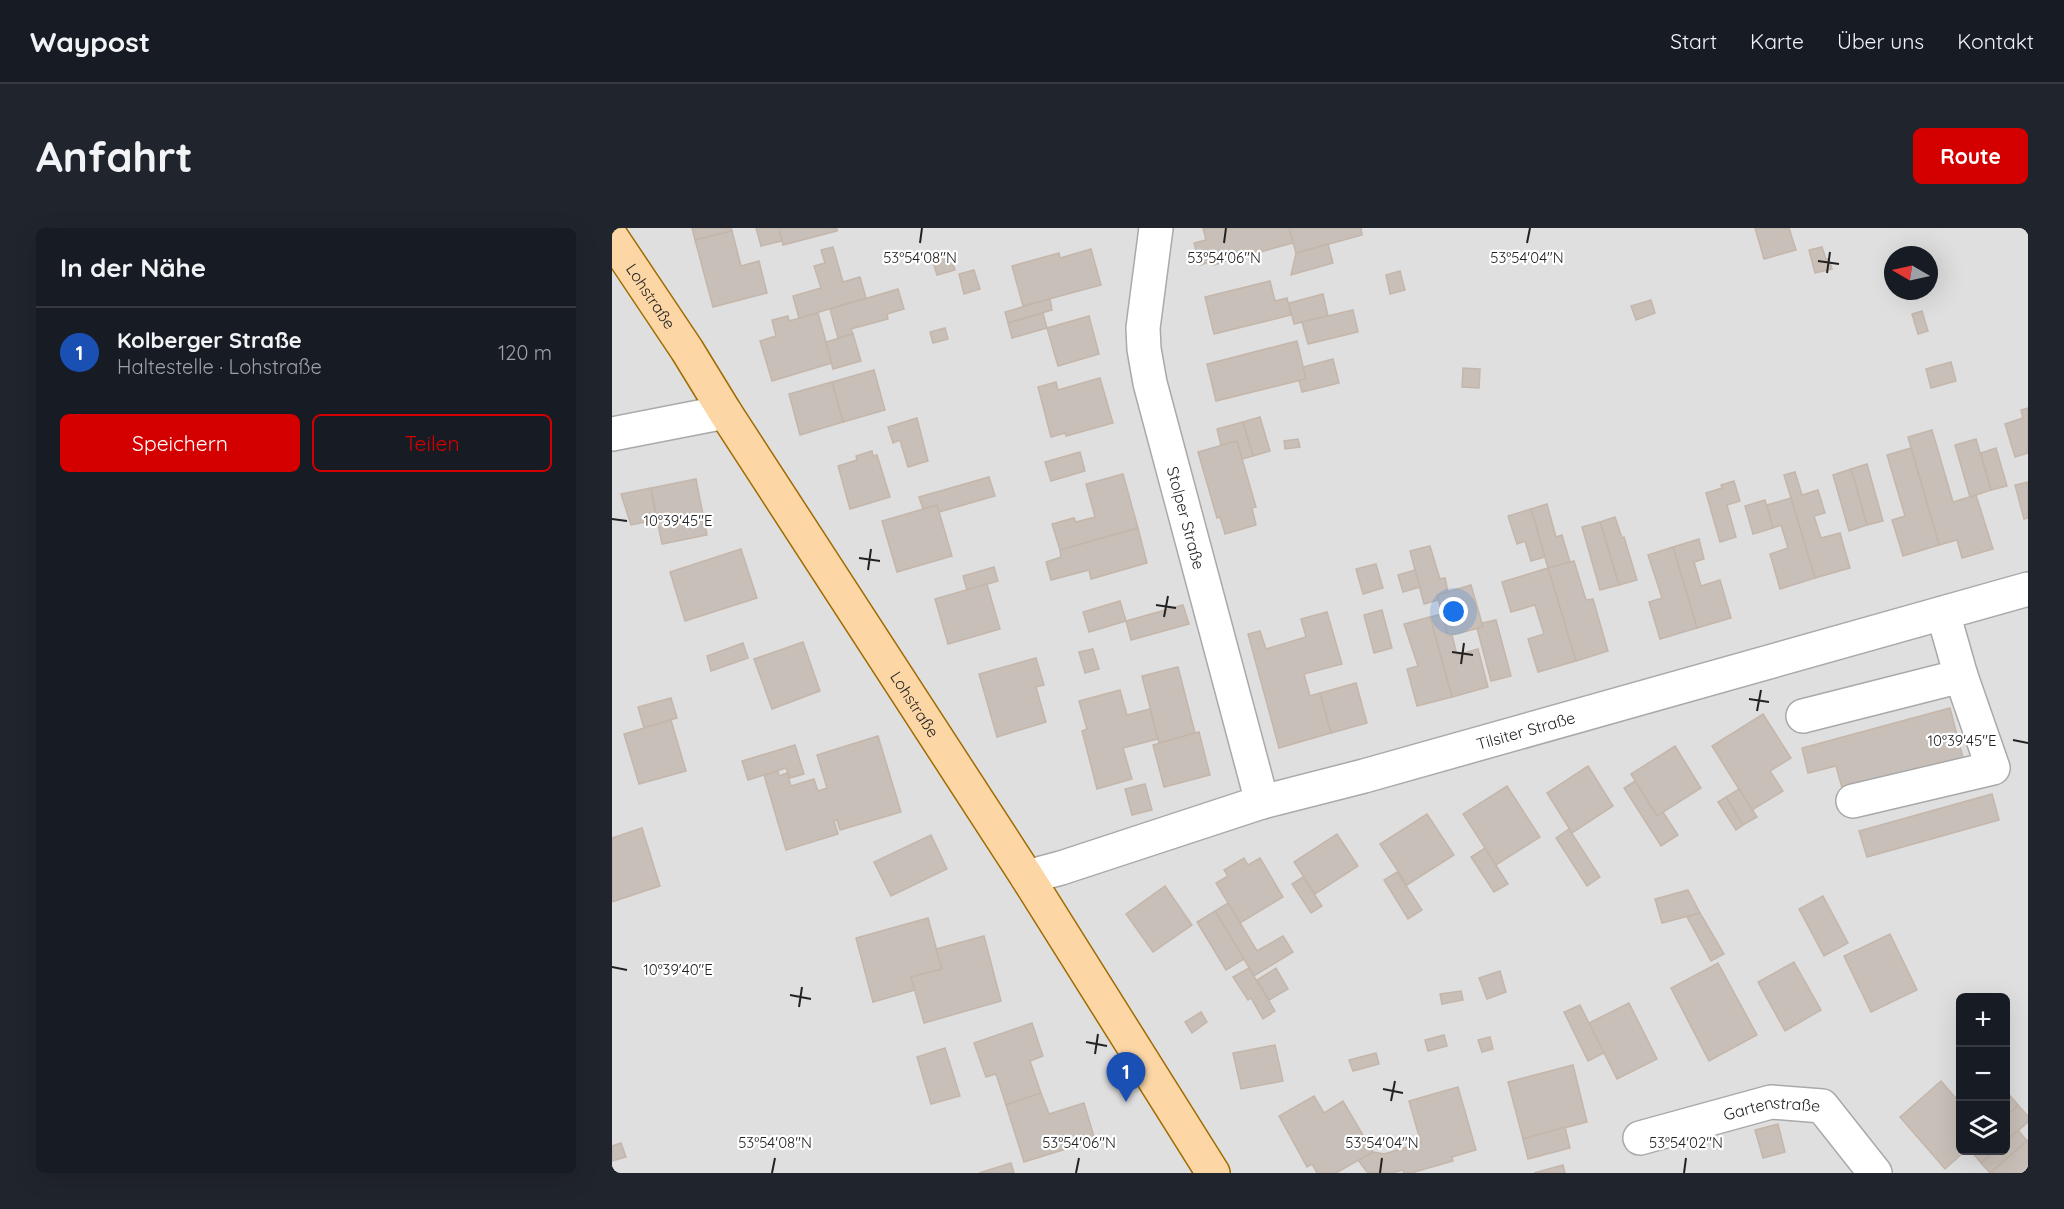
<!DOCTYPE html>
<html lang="de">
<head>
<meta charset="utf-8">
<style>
  :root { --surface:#171b24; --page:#20242c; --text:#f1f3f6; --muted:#9ea1a6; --line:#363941; --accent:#d40000 }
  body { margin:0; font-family:Quicksand,sans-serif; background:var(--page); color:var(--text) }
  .controls { position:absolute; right:18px; bottom:18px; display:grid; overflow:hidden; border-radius:9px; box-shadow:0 6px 24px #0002 }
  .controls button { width:54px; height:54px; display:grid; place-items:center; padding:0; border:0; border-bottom:2px solid var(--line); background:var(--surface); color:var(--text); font:30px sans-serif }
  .compass { position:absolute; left:1272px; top:18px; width:54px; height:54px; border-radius:50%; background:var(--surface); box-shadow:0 6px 24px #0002; rotate:279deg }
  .you { position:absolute; left:842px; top:384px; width:21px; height:21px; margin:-15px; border:4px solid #fff; border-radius:50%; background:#1a73e8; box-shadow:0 0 0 9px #1a73e833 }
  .badge { display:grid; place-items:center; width:39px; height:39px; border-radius:50%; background:var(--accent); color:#fff; font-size:20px; font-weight:700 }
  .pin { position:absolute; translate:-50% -50px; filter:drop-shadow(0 2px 3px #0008) }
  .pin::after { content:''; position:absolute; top:32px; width:21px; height:18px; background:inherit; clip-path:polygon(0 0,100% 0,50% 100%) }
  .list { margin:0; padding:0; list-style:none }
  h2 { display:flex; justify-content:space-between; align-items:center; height:78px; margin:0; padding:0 24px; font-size:26px }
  h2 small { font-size:20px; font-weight:400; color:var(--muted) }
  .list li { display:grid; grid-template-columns:39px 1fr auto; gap:18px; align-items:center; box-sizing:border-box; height:90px; padding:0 24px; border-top:2px solid var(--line) }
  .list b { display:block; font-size:22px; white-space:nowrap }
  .list p { margin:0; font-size:20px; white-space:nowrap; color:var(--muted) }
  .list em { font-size:20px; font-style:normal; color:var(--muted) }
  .actions { display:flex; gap:12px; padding:18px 24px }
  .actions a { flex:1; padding:14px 0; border:2px solid var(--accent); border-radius:9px; text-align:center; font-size:21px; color:var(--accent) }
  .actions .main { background:var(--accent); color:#fff }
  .icon { flex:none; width:33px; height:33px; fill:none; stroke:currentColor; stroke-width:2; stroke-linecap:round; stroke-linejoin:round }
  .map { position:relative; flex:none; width:1416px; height:945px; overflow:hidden; border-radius:9px }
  header { display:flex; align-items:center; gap:36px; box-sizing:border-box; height:84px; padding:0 30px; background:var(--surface); border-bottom:2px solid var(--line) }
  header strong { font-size:28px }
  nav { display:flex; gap:33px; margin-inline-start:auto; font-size:21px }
  .intro { display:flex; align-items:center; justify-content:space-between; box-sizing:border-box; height:144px; padding:0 36px }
  h1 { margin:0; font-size:42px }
  .button { padding:15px 27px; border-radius:9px; background:var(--accent); color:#fff; font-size:21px; font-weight:700 }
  main { display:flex; gap:36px; padding:0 36px }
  aside { flex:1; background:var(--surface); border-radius:9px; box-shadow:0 6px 24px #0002 }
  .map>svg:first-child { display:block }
  .residential { fill:#e0dfdf; fill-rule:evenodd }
  .building { fill:#c7bfb8; stroke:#c4b6ab; stroke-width:1.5 }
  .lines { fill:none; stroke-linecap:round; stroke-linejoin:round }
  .minor-casing { stroke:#a9a9a9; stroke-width:36 }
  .major-casing { stroke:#a06b00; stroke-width:36 }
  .minor { stroke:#fff; stroke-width:33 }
  .major { stroke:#fcd6a4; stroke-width:33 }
  .ticks { fill:none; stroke:#222; stroke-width:2 }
  .labels { text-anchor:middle; stroke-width:4.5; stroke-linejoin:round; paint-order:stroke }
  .street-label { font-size:16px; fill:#222; stroke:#fff }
  .ticks-label { font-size:15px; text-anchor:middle; fill:#222; stroke:#fff; stroke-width:4.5; stroke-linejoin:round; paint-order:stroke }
</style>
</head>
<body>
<header>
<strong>Waypost</strong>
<nav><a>Start</a><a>Karte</a><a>Über uns</a><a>Kontakt</a></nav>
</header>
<div class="intro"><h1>Anfahrt</h1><a class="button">Route</a></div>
<main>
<aside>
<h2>In der Nähe<small></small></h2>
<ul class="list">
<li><span class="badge" style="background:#1a4fb4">1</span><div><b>Kolberger Straße</b><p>Haltestelle · Lohstraße</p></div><em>120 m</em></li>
</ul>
<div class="actions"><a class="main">Speichern</a><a>Teilen</a></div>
</aside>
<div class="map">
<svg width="1416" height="945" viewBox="0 0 1416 945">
  <rect width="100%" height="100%" fill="#f2efe9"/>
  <path class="residential" d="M0,0h1416v945h-1416zM1281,27h36v36h-36zM1348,770h46v152h-46z"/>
  <g class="building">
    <polygon points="80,0 119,0 120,3 83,12"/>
    <polygon points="144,0 167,0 170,13 149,18"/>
    <polygon points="167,0 225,0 225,3 171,17"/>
    <polygon points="591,0 677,0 681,15 601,37 600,33 588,37 582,15 594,12"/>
    <polygon points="677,0 749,0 750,7 684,25"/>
    <polygon points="1143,0 1177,0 1184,22 1152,31"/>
    <polygon points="120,3 129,38 147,33 155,65 101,79 83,12"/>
    <polygon points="716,16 721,35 679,47 684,25"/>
    <polygon points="221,19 231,54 248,49 254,70 187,90 181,68 209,60 202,38 213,35 209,22"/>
    <polygon points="1210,19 1214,31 1217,31 1220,41 1203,45 1197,22"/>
    <polygon points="479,21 489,57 411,78 400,38 447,25 448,30"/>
    <polygon points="338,26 343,42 325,47 320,31"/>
    <polygon points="362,42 368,61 352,66 347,46"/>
    <polygon points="788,43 793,62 778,66 774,47"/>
    <polygon points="658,53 663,73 675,70 679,87 602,106 593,69"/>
    <polygon points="286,61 292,81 275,86 276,91 239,101 241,106 226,110 218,81"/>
    <polygon points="711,66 716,88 682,96 677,75"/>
    <polygon points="438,71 440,82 396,95 393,84"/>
    <polygon points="1039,72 1043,85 1024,92 1019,78"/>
    <polygon points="741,82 746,104 696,116 690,94"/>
    <polygon points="1310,83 1316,103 1306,106 1300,86"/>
    <polygon points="206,85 220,135 160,153 148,113 164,108 160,92 176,88 177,93"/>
    <polygon points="431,85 435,100 400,110 396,95"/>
    <polygon points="477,88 487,126 446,138 435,100"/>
    <polygon points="333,100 336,111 321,115 318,104"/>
    <polygon points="241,106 249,133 221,141 214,114"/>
    <polygon points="685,113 694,151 604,173 595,136"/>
    <polygon points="721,131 727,155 690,164 687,152 694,151 691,139"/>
    <polygon points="1339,134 1344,153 1319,160 1314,141"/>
    <polygon points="851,140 868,141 867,160 850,159"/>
    <polygon points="262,142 273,182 231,194 220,154"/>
    <polygon points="488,150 501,195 454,208 453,205 439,209 426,159 444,154 446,162"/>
    <polygon points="220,154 231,194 188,207 177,166"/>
    <polygon points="1416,180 1416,225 1403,229 1393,196 1411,190 1409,182"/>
    <polygon points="648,189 658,223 641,228 631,194"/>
    <polygon points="305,190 316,233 296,239 288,212 281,215 276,199"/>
    <polygon points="631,194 641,228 630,231 625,213 609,217 605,201"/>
    <polygon points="1320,202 1341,274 1364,267 1381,321 1350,330 1345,312 1327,317 1296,209"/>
    <polygon points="686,211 688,219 673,221 672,213"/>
    <polygon points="1364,211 1379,262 1358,269 1343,217"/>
    <polygon points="625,213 644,279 640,280 644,297 613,306 608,289 605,290 586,224"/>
    <polygon points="1299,220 1327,317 1291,328 1280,292 1293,288 1275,227"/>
    <polygon points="1384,220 1395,258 1379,262 1369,225"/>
    <polygon points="260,223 261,228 265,227 278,269 238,281 226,238 245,232 244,228"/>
    <polygon points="468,224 473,243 439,253 433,234"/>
    <polygon points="1255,236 1271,293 1255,297 1239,241"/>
    <polygon points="1239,241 1255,297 1237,303 1221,247"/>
    <polygon points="1183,244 1190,267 1206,262 1213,285 1202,288 1209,310 1228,305 1238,340 1203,350 1172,247"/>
    <polygon points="511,246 526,300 448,322 440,296 462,290 464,294 483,289 474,256"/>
    <polygon points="377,249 383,268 327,284 325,277 311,281 307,269"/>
    <polygon points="84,251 95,307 50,316 39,260"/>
    <polygon points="1122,253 1128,273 1115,277 1124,309 1108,314 1094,265 1110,260 1109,257"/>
    <polygon points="1416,254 1416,290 1412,291 1403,257"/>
    <polygon points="39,260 44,292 19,297 9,266"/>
    <polygon points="1179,270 1203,350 1168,361 1158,326 1176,320 1169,297 1161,300 1155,277"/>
    <polygon points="1153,272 1161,300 1141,306 1133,278"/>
    <polygon points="935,276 944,309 950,307 958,334 936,340 919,281"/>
    <polygon points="325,277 340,328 285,344 270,293"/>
    <polygon points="919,281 933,329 919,333 913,313 905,316 896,288"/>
    <polygon points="1003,289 1010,310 1012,309 1025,352 1007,357 988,294"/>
    <polygon points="988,294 1007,357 988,362 970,299"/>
    <polygon points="526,300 535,335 479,351 477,342 439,352 434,334 449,329 448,322"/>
    <polygon points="1087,311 1092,331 1082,334 1089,358 1108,352 1119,390 1085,400 1061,319"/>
    <polygon points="818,318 828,351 833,350 836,364 825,367 826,372 812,376 798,323"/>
    <polygon points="1061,319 1085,400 1048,411 1037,374 1050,370 1036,327"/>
    <polygon points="129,321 145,370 73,393 58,344"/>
    <polygon points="962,333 974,372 981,371 996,423 964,433 936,340"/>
    <polygon points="764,336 771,360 751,366 744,341"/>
    <polygon points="382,339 386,353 355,362 351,348"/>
    <polygon points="936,340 964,433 926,444 916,411 932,406 923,377 899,384 890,354"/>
    <polygon points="803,342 808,359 791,364 786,347"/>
    <polygon points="375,356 388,401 336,416 323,371"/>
    <polygon points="859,357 871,399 836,408 825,367"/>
    <polygon points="508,373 514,393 477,404 471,384"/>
    <polygon points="571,377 577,396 519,412 514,393"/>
    <polygon points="770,382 780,420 762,425 752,387"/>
    <polygon points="715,384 730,436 692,446 698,468 708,465 719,505 667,520 636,406 648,403 654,421 694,409 689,391"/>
    <polygon points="830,386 836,408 840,407 845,427 866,421 876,459 840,469 818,389"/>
    <polygon points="818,389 840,469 805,478 795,441 806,438 792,396"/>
    <polygon points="884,392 899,448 879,453 865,400 871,399 870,395"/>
    <polygon points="191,414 208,463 160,481 142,431"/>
    <polygon points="131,415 136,430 99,443 95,428"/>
    <polygon points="481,421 487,441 473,445 467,424"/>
    <polygon points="424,430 432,457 424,459 434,494 385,509 367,446"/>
    <polygon points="566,439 583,505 547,515 530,448"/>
    <polygon points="744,455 755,495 719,505 708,465"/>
    <polygon points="508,462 515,487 538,481 546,511 511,520 520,551 485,561 470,503 475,501 467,473"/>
    <polygon points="59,470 65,490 32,500 26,479"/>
    <polygon points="1338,480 1351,530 1231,563 1224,538 1196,545 1190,520"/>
    <polygon points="1151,486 1179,530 1158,543 1171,563 1140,582 1100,518"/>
    <polygon points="59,492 74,543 27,556 12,506"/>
    <polygon points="587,504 598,547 552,559 541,517"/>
    <polygon points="266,508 289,584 228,602 225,592 222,593 226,606 174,622 152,547 166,543 167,548 175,545 179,558 202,551 206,563 215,560 205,527"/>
    <polygon points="183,517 192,546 178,550 174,540 136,552 130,533"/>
    <polygon points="1063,518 1089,560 1045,588 1019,546"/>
    <polygon points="976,538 1001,578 960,605 935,565"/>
    <polygon points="1023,553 1045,588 1051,584 1066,607 1049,618 1012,560"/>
    <polygon points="533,556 540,582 520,587 513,561"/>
    <polygon points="895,558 928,609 884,637 851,586"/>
    <polygon points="1127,561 1145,589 1131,597 1114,569"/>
    <polygon points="1380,566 1387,592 1255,629 1247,603"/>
    <polygon points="1114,569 1131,597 1124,602 1106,574"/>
    <polygon points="815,586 842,627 795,657 768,616"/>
    <polygon points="30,600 48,658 0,674 0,610"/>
    <polygon points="957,601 988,649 975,658 944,610"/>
    <polygon points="725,606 746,638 703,666 682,634"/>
    <polygon points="319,607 335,641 279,668 262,634"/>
    <polygon points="873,620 896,656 882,664 859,629"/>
    <polygon points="632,630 636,637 648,630 671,669 628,695 604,655 616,648 612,642"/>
    <polygon points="785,644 810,682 796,691 772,652"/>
    <polygon points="691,649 710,678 699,685 680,656"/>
    <polygon points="553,658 580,697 541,724 514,686"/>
    <polygon points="1076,662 1088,685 1050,695 1043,671"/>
    <polygon points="1211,668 1236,715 1212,728 1187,681"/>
    <polygon points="616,675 645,723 671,708 681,724 642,748 603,683"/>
    <polygon points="603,683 632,731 614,742 585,694"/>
    <polygon points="1088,685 1112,726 1099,733 1075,689"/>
    <polygon points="316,690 330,741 299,749 303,762 261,774 244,710"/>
    <polygon points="1278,706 1305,762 1259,784 1232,728"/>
    <polygon points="372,708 389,773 312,795 299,749 330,741 324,721"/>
    <polygon points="1182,734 1209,782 1173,803 1146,754"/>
    <polygon points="1106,735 1145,807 1097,833 1059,760"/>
    <polygon points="637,740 663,783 651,791 639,770 636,772 621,749"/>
    <polygon points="664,740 676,761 657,772 645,752"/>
    <polygon points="888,743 894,764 875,771 867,750"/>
    <polygon points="849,763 851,772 830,776 828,766"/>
    <polygon points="1017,775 1045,831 1005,851 977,795"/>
    <polygon points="968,777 992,825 976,833 952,784"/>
    <polygon points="589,784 595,794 580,805 573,794"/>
    <polygon points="420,795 431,828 418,833 429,865 394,877 384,846 374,849 362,815"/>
    <polygon points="832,807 835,818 816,823 813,812"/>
    <polygon points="878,809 881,821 870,824 866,812"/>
    <polygon points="663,817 671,853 629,861 621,825"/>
    <polygon points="333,820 348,868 319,876 305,829"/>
    <polygon points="764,825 767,836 741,843 737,832"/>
    <polygon points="961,837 975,894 911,911 896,854"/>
    <polygon points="1329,853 1348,875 1348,922 1354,922 1333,941 1288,889"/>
    <polygon points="846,859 864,922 840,929 841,933 799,945 792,945 791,942 780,945 755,944 746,932 761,924 772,926 809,915 797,873"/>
    <polygon points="1394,863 1406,877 1394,888"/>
    <polygon points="429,865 437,886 472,875 483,912 412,934 394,877"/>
    <polygon points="702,868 712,885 731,873 761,924 724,945 705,945 700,936 695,939 667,888"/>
    <polygon points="1406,877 1416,888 1416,894 1394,913 1394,888"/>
    <polygon points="1166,896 1173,924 1151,930 1143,902"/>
    <polygon points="953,899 958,920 916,931 911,911"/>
    <polygon points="1406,902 1415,913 1378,945 1369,935 1383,922 1394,922 1394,913"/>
    <polygon points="1416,912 1416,945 1378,945 1415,913"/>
    <polygon points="9,915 14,929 0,933 0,918"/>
    <polygon points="1358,922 1383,922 1369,935"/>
    <polygon points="399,935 402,945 367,945"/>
    <polygon points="951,937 953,945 922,945"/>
  </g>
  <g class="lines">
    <g class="minor-casing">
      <g id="minor">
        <path id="s1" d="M544,0l-13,100 1,21 6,34 112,419"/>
        <polyline points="0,206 113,184"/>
        <polyline points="1191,488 1349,448 1331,385"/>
        <polyline points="1241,573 1381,540 1349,448"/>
        <path id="s2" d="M415,649l34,-9 201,-66 102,-26 664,-187"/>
        <path id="s3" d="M1028,910l131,-36 51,4 53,67"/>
      </g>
    </g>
    <g class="major-casing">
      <g id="major">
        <path id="s4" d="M0,10l75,112 38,62 302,465 186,296"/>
      </g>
    </g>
    <use href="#minor" class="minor"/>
    <use href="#major" class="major"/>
  </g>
  <path class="ticks" d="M308,15l2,-15M612,15l2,-15M915,15l3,-15M1206,33l21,3M1215,45l3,-21M0,291l15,2M247,330l21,3M256,342l3,-21M544,377l20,3M552,389l4,-21M840,424l21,3M849,436l3,-21M1137,471l20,3M1145,483l4,-21M1401,512l15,3M0,739l15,3M178,767l21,4M187,779l3,-20M474,814l21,4M483,826l3,-20M771,861l20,4M779,873l4,-20M160,945l3,-15M464,945l3,-15M768,945l2,-15M1072,945l2,-15"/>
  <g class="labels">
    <g class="street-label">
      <text dy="6" stroke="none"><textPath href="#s4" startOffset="70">Lohstraße</textPath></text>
      <text dy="6" stroke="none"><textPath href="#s1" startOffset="296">Stolper Straße</textPath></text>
      <text dy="6" stroke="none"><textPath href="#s4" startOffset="556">Lohstraße</textPath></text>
      <text dy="6" stroke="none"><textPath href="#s2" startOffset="520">Tilsiter Straße</textPath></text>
      <text dy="6" stroke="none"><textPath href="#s3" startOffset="136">Gartenstraße</textPath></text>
    </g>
  </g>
  <g class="ticks-label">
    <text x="308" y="35">53°54'08"N</text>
    <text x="612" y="35">53°54'06"N</text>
    <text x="915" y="35">53°54'04"N</text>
    <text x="66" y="298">10°39'45"E</text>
    <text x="1350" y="518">10°39'45"E</text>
    <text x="66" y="747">10°39'40"E</text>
    <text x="163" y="920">53°54'08"N</text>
    <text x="467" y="920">53°54'06"N</text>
    <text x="770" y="920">53°54'04"N</text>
    <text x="1074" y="920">53°54'02"N</text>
  </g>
</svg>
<div class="controls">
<button>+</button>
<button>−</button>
<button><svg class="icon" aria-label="layers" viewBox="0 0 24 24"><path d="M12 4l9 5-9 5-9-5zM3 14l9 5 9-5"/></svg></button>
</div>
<svg class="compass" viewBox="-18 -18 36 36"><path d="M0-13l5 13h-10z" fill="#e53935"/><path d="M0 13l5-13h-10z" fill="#9ea1a6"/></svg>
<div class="you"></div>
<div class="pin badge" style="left:514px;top:874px;background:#1a4fb4">1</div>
</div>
</main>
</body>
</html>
